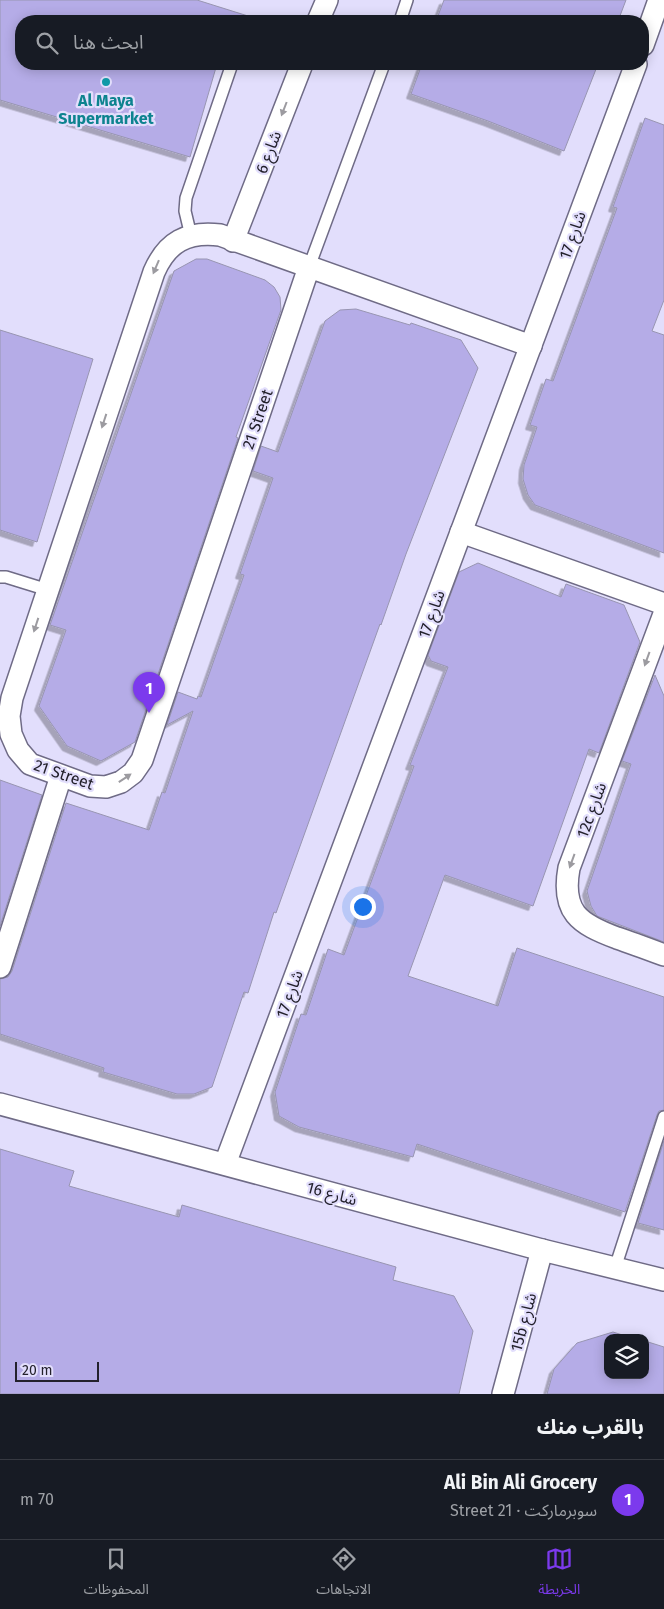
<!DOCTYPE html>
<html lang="ar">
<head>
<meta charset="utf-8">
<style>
  :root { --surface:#171b24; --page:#20242c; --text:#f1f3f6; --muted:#9ea1a6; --line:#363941; --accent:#7c3aed }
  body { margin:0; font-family:"Fira Sans","Noto Sans Arabic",sans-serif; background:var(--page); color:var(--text); direction:rtl }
  .controls { position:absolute; right:15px; bottom:15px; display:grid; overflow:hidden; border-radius:10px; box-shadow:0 2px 12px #0003 }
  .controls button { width:45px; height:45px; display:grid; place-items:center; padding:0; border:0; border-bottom:1px solid var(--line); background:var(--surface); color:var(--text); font:25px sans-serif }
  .scale { position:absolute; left:15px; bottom:12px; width:84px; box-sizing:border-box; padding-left:5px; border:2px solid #23212c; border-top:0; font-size:14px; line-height:18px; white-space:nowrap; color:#23212c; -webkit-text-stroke:4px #e2defc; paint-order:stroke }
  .you { position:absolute; left:362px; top:906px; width:18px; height:18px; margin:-12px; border:4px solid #fff; border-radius:50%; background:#1a73e8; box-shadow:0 0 0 8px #1a73e833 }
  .badge { display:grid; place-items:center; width:32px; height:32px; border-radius:50%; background:var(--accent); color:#fff; font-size:16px; font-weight:700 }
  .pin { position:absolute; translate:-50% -41px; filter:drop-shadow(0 1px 2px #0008) }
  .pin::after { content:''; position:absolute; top:26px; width:18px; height:15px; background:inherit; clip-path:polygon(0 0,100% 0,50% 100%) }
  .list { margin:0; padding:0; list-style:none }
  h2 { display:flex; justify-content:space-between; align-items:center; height:65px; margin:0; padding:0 20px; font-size:21px }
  h2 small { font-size:16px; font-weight:400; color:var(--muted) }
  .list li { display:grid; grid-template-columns:32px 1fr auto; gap:15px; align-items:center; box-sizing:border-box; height:80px; padding:0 20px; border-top:1px solid var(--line) }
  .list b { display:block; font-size:19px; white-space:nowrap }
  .list p { margin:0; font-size:16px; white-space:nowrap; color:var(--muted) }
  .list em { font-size:16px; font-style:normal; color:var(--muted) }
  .icon { flex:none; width:28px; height:28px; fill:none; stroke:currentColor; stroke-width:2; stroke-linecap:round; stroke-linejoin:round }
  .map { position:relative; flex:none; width:664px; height:1394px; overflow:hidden; direction:ltr }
  .search { position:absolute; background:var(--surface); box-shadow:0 2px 12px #0003; left:15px; right:15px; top:15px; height:55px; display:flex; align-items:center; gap:12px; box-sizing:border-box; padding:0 18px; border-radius:20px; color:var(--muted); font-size:19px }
  .sheet { height:145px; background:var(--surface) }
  nav { display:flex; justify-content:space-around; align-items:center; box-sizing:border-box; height:70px; border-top:1px solid var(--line); background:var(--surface); font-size:14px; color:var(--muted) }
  nav a { display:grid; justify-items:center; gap:2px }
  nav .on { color:var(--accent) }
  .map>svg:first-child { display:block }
  .building { fill:#b5ace7; stroke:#9895b1; filter:url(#shadow) }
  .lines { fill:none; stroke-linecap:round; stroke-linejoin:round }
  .lane-casing { stroke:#6f6b86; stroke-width:14 }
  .street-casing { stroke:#6f6b86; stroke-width:24 }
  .lane { stroke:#fff; stroke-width:11 }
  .street { stroke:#fff; stroke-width:21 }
  .oneway { fill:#9c9ba0 }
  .culture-dot { fill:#0f9aa8; stroke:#e2defc; stroke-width:2 }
  .labels { text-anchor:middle; stroke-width:4.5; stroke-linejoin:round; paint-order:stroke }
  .culture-label { font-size:16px; font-weight:bold; fill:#0d838f; stroke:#e2defc }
  .street-label { font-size:16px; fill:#23212c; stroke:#e2defc }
</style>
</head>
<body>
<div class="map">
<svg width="664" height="1394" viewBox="0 0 664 1394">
  <defs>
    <filter id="shadow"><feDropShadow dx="-4.5" dy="4.5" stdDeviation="0" flood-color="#0004"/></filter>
  </defs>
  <rect width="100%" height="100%" fill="#e2defc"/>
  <g class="building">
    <polygon points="0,0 197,0 248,16 248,21 21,21 21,64 217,64 190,157 0,100"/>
    <polygon points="444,0 626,0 618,21 436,21"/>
    <polygon points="422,64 598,64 564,151 488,121 411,94"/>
    <polygon points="645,118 664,125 664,300 652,331 664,335 664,553 535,505 528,495 523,479 524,465 537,427 530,425 546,379 553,381 617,208 613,207"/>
    <polygon points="196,259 207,259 265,280 274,287 280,297 281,310 236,437 238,438 135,742 101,761 67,746 39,706 66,630 50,625 174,271"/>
    <polygon points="356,309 410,325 411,323 461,340 478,368 406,554 381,625 380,624 276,913 274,912 248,993 244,992 212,1087 194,1094 177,1094 103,1072 104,1068 0,1034 0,979 8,977 12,971 66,803 149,830 162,792 165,793 193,711 167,725 178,692 197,699 198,696 201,697 244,575 240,574 273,478 253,471 261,446 278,452 325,321 340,310"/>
    <polygon points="0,330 93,359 37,542 0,530"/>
    <polygon points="478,563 561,597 566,584 624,605 640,642 599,753 589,749 533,906 445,875 408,976 498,1006 517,948 664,997 664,1110 659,1111 657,1115 625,1212 417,1144 413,1157 299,1127 279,1116 275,1092 301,1014 306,1015 328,949 344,955 414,766 410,765 448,667 431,661 428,655 459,572"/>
    <polygon points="655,675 664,696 664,942 597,916 591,906 587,891 631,764 622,761"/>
    <polygon points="0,780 42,795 0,926"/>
    <polygon points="664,1141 664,1230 638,1223"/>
    <polygon points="0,1149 74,1171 69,1186 179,1217 182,1205 396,1267 393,1280 454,1296 473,1331 459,1394 0,1394"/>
    <polygon points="613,1332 632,1338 608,1338 608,1375 645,1375 645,1341 664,1347 664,1394 547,1394 554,1369 577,1343"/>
  </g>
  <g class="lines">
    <g class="lane-casing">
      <g id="lane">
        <polyline points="400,21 407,0"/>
        <polyline points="191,236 185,211 186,198 232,64"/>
        <polyline points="309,267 384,64"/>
        <polyline points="0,577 6,577 48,590"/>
        <polyline points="615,1268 664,1117"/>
      </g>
    </g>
    <g class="street-casing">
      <g id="street">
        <polyline points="318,21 327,0"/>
        <polyline points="643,45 659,0"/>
        <polyline points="233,241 302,64"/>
        <path d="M309,267l-167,493 -9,13 -12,9 -15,5 -16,-1 -60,-22 -12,-14 -7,-16 -2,-18 3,-18 142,-426c13,-30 33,-41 66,-37l311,111"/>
        <polyline points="461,532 664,604"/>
        <path d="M664,614l-95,254c-8,44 10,56 48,70 15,5 31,11 47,17"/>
        <polyline points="0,967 61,776"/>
        <polyline points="0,1104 542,1250 664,1280"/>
        <polyline points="225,1164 636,64"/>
        <polyline points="503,1394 542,1250"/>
      </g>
    </g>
    <use href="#lane" class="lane"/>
    <use href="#street" class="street"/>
  </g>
  <defs><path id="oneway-solid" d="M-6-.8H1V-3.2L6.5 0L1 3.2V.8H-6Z" transform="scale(1.25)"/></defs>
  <g class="oneway">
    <use href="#oneway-solid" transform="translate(284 109) rotate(111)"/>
    <use href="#oneway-solid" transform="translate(156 267) rotate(113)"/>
    <use href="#oneway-solid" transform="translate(104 421) rotate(108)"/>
    <use href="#oneway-solid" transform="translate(36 625) rotate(108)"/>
    <use href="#oneway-solid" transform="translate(647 659) rotate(110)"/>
    <use href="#oneway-solid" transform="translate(125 778) rotate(-34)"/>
    <use href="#oneway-solid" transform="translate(572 861) rotate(110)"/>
  </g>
  <circle class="culture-dot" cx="106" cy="82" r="5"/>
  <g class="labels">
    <g class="culture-label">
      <text x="106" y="106">Al Maya<tspan x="106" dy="18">Supermarket</tspan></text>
    </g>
    <g class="street-label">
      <text transform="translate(268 152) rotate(-69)" y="6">شارع 6</text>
      <text transform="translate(572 235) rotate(-70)" y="6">شارع 17</text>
      <text transform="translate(257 419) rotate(-71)" y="6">21 Street</text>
      <text transform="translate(431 614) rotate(-70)" y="6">شارع 17</text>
      <text transform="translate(64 774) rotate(19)" y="6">21 Street</text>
      <text transform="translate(591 810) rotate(-70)" y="6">12c شارع</text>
      <text transform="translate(289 994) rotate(-70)" y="6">شارع 17</text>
      <text transform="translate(332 1193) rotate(15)" y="6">شارع 16</text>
      <text transform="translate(523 1322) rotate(-75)" y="6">15b شارع</text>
    </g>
  </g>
</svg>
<div class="controls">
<button><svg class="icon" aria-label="layers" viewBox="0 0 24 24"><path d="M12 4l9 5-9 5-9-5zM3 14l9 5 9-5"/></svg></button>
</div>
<div class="scale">20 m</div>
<div class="you"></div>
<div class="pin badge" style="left:149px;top:713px">1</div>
<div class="search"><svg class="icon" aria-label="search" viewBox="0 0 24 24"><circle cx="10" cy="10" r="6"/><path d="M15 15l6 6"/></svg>ابحث هنا</div>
</div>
<section class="sheet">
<h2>بالقرب منك<small></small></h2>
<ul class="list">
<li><span class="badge">1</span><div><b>Ali Bin Ali Grocery</b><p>سوبرماركت · 21 Street</p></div><em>70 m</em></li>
</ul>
</section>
<nav>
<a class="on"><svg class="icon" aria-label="map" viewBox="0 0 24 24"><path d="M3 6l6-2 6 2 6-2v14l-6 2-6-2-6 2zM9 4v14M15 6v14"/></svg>الخريطة</a>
<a><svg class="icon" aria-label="directions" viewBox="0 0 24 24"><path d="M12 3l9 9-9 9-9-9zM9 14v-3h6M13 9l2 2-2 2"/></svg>الاتجاهات</a>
<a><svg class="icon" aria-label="saved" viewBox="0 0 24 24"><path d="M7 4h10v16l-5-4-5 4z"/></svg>المحفوظات</a>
</nav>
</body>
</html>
